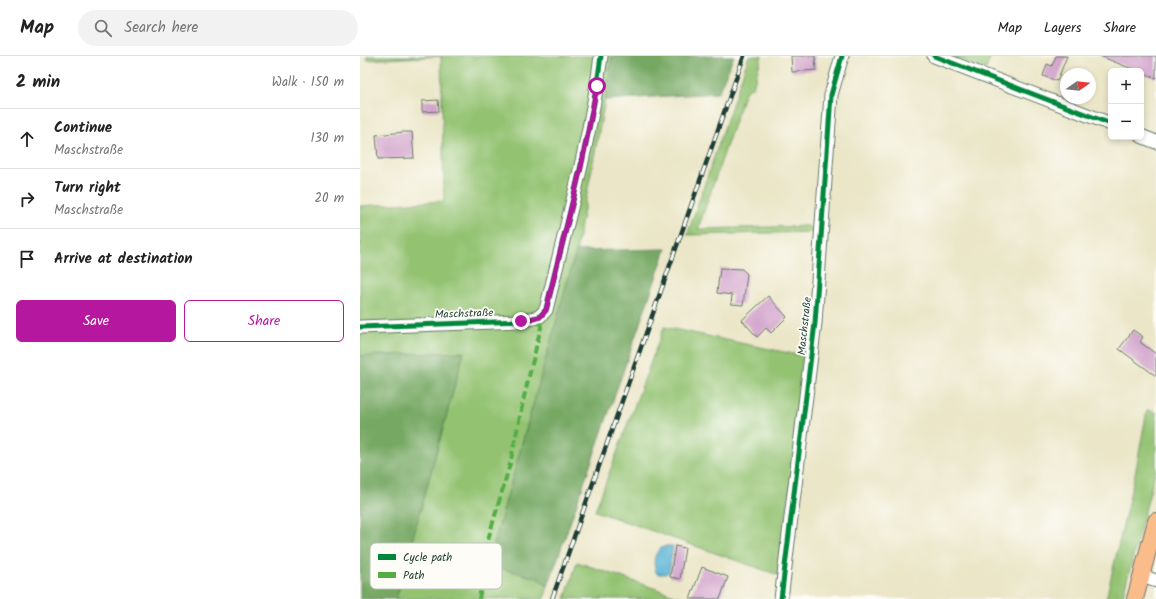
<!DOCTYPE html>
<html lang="en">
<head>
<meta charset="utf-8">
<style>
  :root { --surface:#fff; --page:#f2f2f2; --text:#222; --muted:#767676; --line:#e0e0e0; --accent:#b5179e }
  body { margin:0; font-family:Kalam,sans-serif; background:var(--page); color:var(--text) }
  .controls { position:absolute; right:12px; top:12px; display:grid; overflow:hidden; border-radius:6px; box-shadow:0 2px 6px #0003 }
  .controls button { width:36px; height:36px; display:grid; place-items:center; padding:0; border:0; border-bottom:1px solid var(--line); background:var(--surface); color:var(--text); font:20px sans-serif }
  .compass { position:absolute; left:700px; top:12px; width:36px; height:36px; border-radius:50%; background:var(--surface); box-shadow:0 2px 6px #0003; rotate:76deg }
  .stop { position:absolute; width:12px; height:12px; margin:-9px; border:3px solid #b5179e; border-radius:50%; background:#fff }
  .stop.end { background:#b5179e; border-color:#fff; box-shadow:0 1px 4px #0008 }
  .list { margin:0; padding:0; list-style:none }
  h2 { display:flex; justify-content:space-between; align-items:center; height:52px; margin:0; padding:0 16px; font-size:17px }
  h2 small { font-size:13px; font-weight:400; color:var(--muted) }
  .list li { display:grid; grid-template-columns:26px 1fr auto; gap:12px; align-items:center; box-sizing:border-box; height:60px; padding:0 16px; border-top:1px solid var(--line) }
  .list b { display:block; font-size:15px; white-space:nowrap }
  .list p { margin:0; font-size:13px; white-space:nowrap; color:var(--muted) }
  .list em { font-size:13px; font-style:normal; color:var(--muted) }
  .actions { display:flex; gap:8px; padding:12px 16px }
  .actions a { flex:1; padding:9px 0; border:1px solid var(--accent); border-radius:6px; text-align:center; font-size:14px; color:var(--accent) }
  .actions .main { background:var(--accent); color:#fff }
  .icon { flex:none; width:22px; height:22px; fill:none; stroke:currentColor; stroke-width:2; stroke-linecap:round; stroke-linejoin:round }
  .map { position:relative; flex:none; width:796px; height:543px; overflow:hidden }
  header { display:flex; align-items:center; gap:24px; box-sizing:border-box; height:56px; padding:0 20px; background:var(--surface); border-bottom:1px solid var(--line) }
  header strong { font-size:19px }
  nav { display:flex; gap:22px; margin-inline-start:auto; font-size:14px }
  .search { width:280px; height:36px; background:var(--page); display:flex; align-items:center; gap:10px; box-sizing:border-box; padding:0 14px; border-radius:22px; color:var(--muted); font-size:15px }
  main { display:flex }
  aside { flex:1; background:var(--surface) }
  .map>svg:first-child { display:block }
  .green { fill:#93c271; stroke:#598052 }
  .forest { fill:#76a863; stroke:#4a724c }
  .water { fill:#56b1d4; stroke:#3a7784 }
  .building { fill:#d2a3cc }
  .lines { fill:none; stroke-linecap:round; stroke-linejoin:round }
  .minor-casing { stroke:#667868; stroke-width:15 }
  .major-casing { stroke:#667868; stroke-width:18 }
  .minor { stroke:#fff; stroke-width:13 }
  .major { stroke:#fabc8b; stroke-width:16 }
  .rail-casing { stroke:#1f3d34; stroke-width:4.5 }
  .rail { stroke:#fdfcf7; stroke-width:3; stroke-dasharray:9; stroke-linecap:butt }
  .quiet { stroke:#52ad45; stroke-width:4; stroke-dasharray:8 4; stroke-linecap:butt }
  .cycleway-casing { stroke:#fdfcf7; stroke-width:8 }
  .cycleway { stroke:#00873e; stroke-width:5 }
  .route { stroke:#b5179e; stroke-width:5 }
  .labels { text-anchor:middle; stroke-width:3.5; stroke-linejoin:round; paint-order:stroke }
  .street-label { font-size:11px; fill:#1f3d34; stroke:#fdfcf7 }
  .key { fill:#fdfcf7; stroke:#bac3bc; stroke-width:1 }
  .key-label { font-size:11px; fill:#1f3d34 }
</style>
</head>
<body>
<header>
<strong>Map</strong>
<div class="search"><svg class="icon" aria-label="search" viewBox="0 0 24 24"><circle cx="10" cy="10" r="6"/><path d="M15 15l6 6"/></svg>Search here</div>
<nav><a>Map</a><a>Layers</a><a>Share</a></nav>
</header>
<main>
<aside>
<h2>2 min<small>Walk · 150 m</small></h2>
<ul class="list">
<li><svg class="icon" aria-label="ahead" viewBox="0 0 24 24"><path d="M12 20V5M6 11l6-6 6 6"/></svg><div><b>Continue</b><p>Maschstraße</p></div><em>130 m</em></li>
<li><svg class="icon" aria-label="right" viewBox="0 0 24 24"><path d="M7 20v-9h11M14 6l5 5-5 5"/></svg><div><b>Turn right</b><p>Maschstraße</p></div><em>20 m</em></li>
<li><svg class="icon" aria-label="arrive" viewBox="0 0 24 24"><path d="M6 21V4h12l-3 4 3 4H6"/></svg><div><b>Arrive at destination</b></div></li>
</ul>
<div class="actions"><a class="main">Save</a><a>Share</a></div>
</aside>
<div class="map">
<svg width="796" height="543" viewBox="0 0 796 543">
  <rect width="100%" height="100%" fill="#fdfcf7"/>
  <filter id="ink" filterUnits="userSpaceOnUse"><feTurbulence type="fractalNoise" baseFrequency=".025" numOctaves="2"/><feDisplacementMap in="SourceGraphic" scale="8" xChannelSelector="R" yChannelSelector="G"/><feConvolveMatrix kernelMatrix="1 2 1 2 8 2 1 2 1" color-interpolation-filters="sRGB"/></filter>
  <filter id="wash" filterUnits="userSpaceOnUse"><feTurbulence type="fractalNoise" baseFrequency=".012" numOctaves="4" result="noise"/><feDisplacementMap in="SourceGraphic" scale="16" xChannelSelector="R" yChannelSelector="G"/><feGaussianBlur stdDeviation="0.9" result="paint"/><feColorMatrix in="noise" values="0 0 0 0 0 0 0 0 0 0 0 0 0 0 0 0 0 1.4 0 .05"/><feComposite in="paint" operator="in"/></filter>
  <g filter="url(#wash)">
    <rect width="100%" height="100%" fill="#ebe6c8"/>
    <g class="green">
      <polygon points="7,0 252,0 245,44 216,195 128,509 177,522 188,530 184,543 36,543 104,296 0,300 0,150 84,145 81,0 7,4"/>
      <polygon points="389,0 402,0 393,31 385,36 338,173 447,170 458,176 327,179"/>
      <polygon points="590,0 631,0 626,13"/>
      <polygon points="304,271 448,301 418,519 235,455"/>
      <polygon points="787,354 796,356 796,413 762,543 746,543 776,413"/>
      <polygon points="217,506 326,543 205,543"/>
    </g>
    <g class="forest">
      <polygon points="252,0 374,0 358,37 245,44"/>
      <polygon points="306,193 188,530 177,522 128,509 216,195"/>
      <polygon points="104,296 36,543 0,543 0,300"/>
    </g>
    <path class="water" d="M306,490h7l-4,26 -4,2h-8c-5,-9 -4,-25 9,-28z"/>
    <g id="blocks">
      <g class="building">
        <polygon points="431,0 455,0 456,14 432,16"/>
        <polygon points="696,0 707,0 697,25 683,20 687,8 692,10"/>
        <polygon points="740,0 796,0 796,22 781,17 781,15 777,15"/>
        <polygon points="78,44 79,55 62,56 62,45"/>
        <polygon points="44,76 52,76 54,102 18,103 16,79"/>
        <polygon points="360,212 382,213 387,218 383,249 371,248 372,239 357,237"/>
        <polygon points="408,240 427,261 411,277 406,272 397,281 382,264"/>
        <polygon points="773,274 783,281 780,286 796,298 796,320 759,293"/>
        <polygon points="315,490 325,492 320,523 310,521"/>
        <polygon points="342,511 368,521 360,543 330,543"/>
      </g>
    </g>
  </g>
  <g filter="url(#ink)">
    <use href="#blocks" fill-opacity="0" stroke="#667868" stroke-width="1"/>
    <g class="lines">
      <g class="minor-casing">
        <g id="minor">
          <polyline points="574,0 751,68"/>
          <polyline points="781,80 796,86"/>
          <path d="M0,271l161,-6 18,-4 7,-7c20,-84 44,-168 55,-254"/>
          <polyline points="782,520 796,525"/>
          <polyline points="421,543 455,267 471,39 482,0"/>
        </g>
      </g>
      <g class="major-casing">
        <polyline id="major" points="775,543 796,465"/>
      </g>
      <use href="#minor" class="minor"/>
      <use href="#major" class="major"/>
      <g class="rail-casing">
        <polyline id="rail" points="192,543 384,0"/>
      </g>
      <use href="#rail" class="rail"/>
      <polyline class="quiet" points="119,543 129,480 150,408 164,341 181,271 179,261"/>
      <g class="cycleway-casing">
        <g id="cycleway">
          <polyline points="574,0 751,68"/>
          <path d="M0,271l161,-6 18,-4 7,-7c20,-84 44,-168 55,-254"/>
          <polyline points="421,543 455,267 471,39 482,0"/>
        </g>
      </g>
      <use href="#cycleway" class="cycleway"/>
    </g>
  </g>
  <g class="lines" filter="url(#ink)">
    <polyline class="route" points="161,265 180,261 186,254 221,111 237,30"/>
  </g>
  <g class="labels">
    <g class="street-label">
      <text transform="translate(104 257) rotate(-2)" y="4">Maschstraße</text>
      <text transform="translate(444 270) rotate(-84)" y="4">Maschstraße</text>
    </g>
  </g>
  <rect x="10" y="487" width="132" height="46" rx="6" class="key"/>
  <rect x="18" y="498" width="18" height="6" fill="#00873e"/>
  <rect x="18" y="516" width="18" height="6" fill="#52ad45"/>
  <g class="key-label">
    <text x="43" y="505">Cycle path</text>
    <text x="43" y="523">Path</text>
  </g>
</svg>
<div class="controls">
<button>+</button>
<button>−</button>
</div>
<svg class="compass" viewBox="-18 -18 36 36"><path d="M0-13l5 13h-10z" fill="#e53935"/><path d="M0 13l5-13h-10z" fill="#767676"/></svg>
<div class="stop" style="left:237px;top:30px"></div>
<div class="stop end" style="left:161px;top:265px"></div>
</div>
</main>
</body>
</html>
